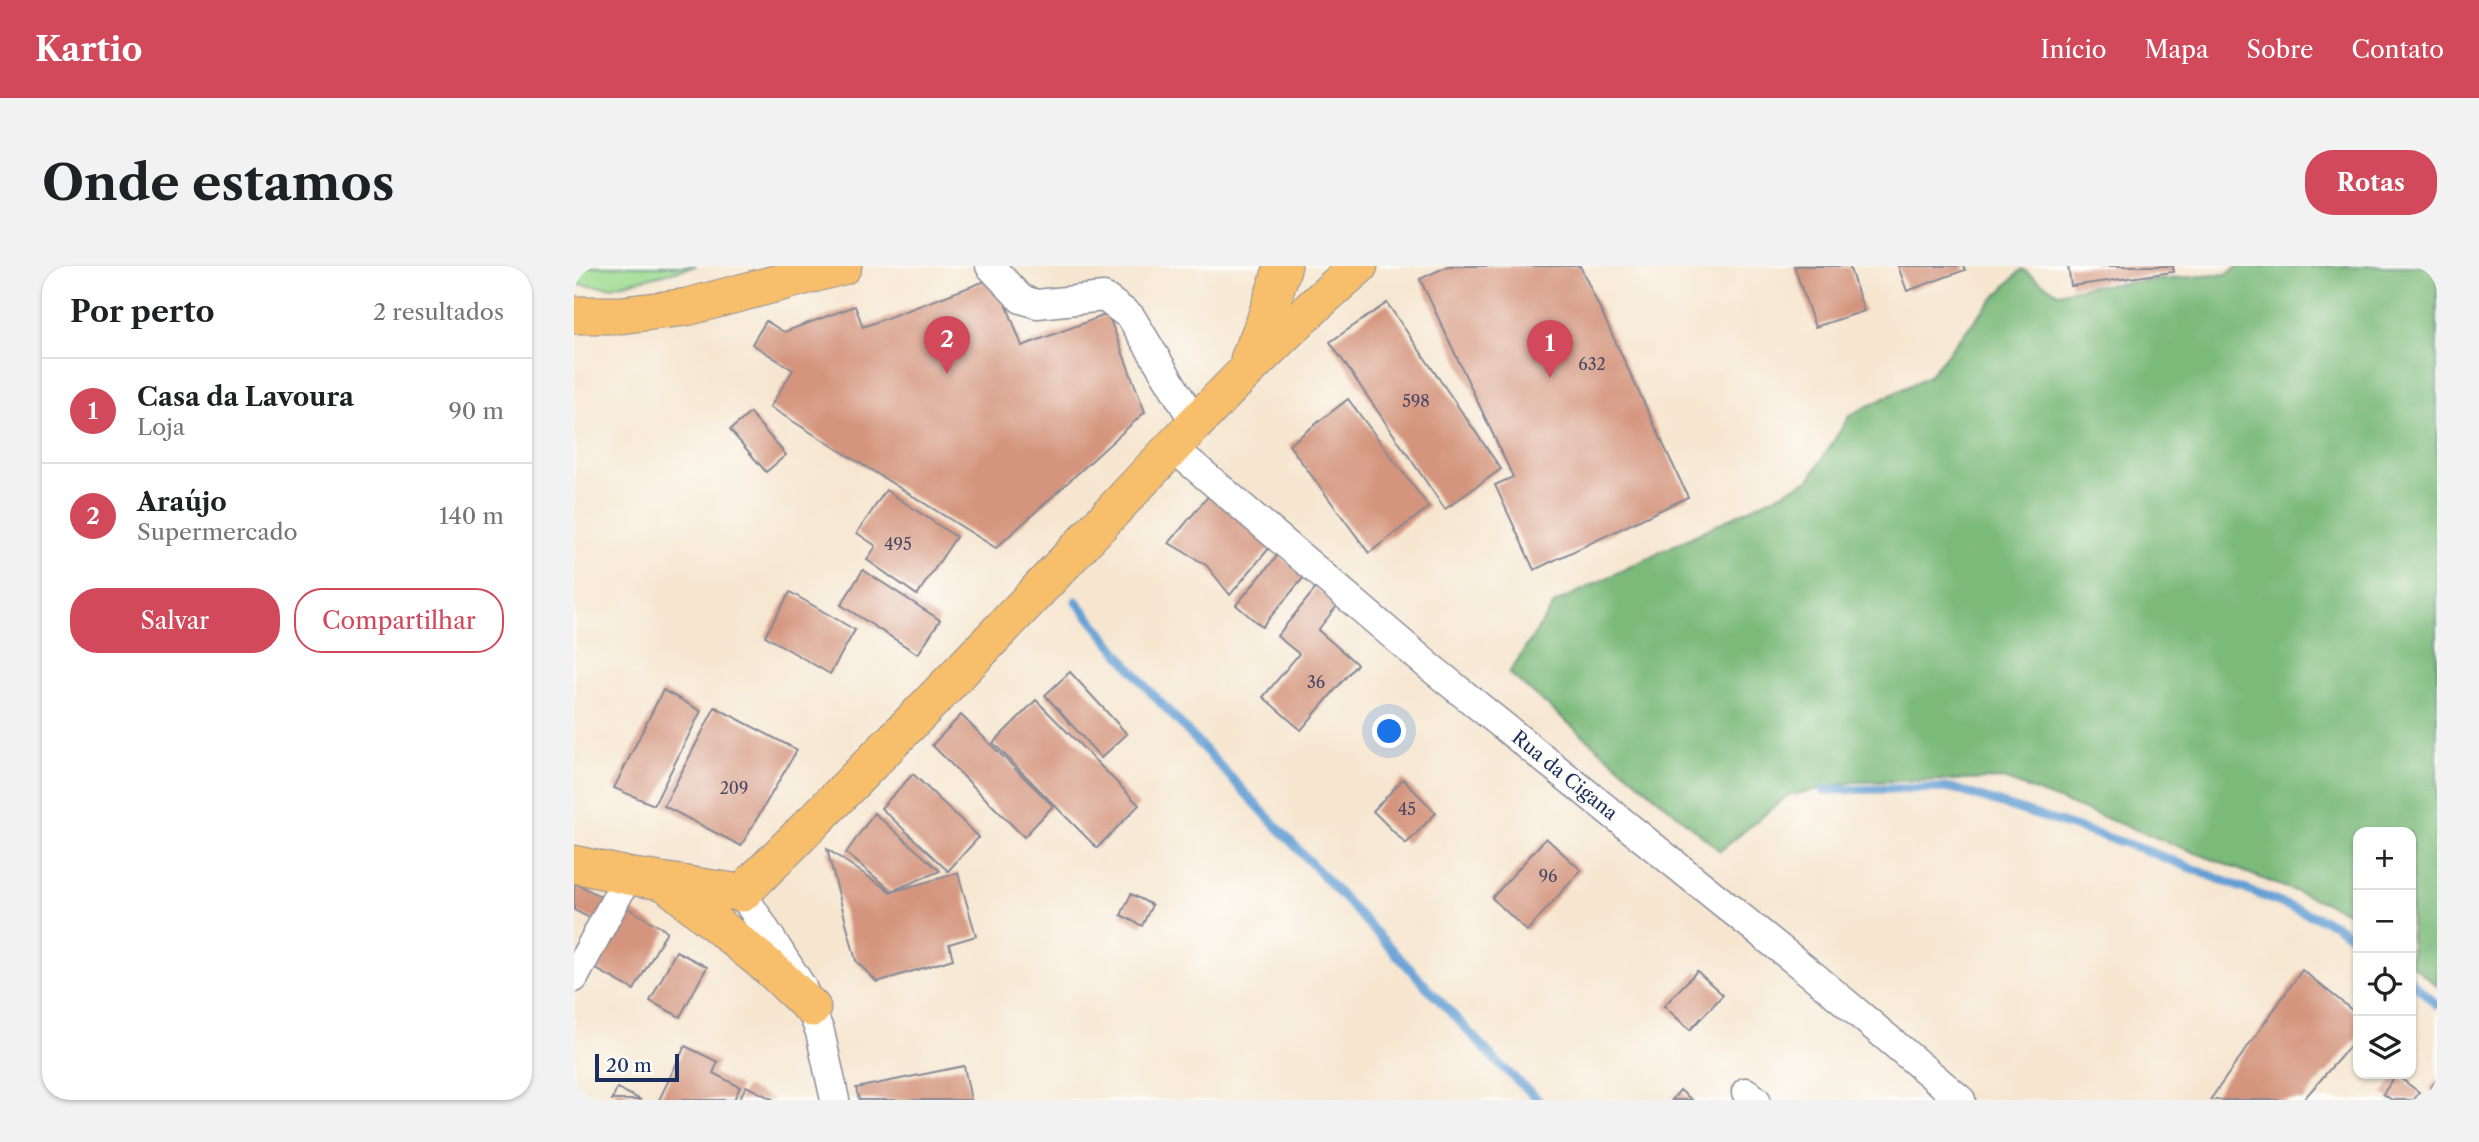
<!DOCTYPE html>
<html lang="pt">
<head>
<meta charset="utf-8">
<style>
  :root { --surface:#fff; --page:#f2f2f2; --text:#202124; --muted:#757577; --line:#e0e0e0; --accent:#d1495b }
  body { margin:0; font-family:"Libre Caslon Text",serif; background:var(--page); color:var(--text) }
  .controls { position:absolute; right:21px; bottom:21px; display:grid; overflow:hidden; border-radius:14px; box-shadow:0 2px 5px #0004 }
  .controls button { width:63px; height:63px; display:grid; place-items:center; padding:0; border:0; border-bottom:2px solid var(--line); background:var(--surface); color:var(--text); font:35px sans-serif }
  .scale { position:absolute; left:21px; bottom:18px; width:84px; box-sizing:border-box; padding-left:7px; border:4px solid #1b2f5e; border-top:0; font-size:19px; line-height:24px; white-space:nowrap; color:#1b2f5e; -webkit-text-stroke:5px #fdfcf7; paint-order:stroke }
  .you { position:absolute; left:816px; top:466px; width:24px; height:24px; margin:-18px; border:5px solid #fff; border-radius:50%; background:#1a73e8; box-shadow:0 0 0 10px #1a73e833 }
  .badge { display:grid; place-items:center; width:46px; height:46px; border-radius:50%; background:var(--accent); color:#fff; font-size:23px; font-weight:700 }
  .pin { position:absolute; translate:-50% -58px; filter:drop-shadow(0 2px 4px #0008) }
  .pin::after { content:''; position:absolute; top:37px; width:24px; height:21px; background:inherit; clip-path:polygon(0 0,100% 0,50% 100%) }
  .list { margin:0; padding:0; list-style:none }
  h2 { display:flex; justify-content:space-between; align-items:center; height:91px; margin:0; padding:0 28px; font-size:30px }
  h2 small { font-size:23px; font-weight:400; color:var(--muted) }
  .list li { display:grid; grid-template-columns:46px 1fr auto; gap:21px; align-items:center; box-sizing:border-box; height:105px; padding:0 28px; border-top:2px solid var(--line) }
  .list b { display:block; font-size:26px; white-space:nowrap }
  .list p { margin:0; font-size:23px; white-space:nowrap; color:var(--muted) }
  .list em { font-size:23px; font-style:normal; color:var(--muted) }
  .actions { display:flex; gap:14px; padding:21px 28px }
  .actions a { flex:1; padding:16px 0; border:2px solid var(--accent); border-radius:28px; text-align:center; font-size:24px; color:var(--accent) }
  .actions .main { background:var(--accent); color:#fff }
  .icon { flex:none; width:38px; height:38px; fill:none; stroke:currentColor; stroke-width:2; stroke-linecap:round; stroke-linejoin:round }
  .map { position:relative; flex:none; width:1863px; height:834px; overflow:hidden; border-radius:28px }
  header { display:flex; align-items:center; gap:42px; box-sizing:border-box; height:98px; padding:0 35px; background:var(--accent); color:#fff }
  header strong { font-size:33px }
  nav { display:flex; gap:38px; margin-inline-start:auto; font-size:24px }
  .intro { display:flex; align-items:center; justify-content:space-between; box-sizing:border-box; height:168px; padding:0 42px }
  h1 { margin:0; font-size:49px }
  .button { padding:18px 32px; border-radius:28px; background:var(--accent); color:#fff; font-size:24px; font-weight:700 }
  main { display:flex; gap:42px; padding:0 42px }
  aside { flex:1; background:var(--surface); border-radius:28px; box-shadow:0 2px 5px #0004 }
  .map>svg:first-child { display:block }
  .green { fill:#9bda8f; stroke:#5b8476; stroke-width:2 }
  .forest { fill:#7cba7a; stroke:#4c746c; stroke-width:2 }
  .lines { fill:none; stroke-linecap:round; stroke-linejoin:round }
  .stream { stroke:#649fd4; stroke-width:9 }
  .building { fill:#d4947d }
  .minor-casing { stroke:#888a97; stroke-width:31 }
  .major-casing { stroke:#888a97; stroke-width:39 }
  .minor { stroke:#fff; stroke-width:28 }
  .major { stroke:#f7bf6c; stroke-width:37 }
  .labels { text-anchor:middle; stroke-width:5; stroke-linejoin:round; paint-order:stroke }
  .number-label { font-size:16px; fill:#494866 }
  .street-label { font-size:19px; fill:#1b2f5e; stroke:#fdfcf7 }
</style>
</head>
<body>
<header>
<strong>Kartio</strong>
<nav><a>Início</a><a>Mapa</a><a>Sobre</a><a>Contato</a></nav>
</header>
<div class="intro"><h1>Onde estamos</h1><a class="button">Rotas</a></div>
<main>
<aside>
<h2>Por perto<small>2 resultados</small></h2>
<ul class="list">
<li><span class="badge">1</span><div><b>Casa da Lavoura</b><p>Loja</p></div><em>90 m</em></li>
<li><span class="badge">2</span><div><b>Araújo</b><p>Supermercado</p></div><em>140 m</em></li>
</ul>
<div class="actions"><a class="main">Salvar</a><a>Compartilhar</a></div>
</aside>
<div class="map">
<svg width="1863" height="834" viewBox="0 0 1863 834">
  <rect width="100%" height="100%" fill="#fdfcf7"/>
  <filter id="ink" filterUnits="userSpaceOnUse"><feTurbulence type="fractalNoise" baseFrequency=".0143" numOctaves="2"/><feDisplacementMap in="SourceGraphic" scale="14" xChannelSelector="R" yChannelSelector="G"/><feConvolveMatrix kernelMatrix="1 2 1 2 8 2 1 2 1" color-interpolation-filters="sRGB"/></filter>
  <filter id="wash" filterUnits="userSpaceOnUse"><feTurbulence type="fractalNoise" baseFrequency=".00686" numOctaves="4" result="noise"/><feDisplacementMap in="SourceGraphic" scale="28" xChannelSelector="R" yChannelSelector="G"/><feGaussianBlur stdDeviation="1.57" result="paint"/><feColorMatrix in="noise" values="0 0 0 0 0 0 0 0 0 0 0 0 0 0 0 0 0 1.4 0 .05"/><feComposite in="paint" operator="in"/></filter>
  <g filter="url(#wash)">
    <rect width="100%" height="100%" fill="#f6e6d0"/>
    <polygon class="green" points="0,0 122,0 37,21 0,18"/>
    <polygon class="forest" points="1666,0 1863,0 1863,720 1837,698 1837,566 1784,566 1784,654 1775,646 1430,513 1280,516 1213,530 1146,585 935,407 981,337 1235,214 1276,149 1355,110 1410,43 1448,3 1484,27 1515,20 1652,8"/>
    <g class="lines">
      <g class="stream">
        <polyline points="502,335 574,423 926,799 965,834"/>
        <polyline points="1250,524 1378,522 1566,582 1760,658 1784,675"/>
        <polyline points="1837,715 1863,739"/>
      </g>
    </g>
    <g id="blocks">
      <g class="building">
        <polygon points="874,0 1006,0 1114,231 960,304 921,219 939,211 846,13"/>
        <polygon points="1220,0 1275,0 1290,45 1241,61"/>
        <polygon points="1324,0 1389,0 1391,4 1333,25"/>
        <polygon points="1494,0 1599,0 1599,6 1497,20"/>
        <polygon points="422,11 448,80 534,48 571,146 422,282 196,141 219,104 178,78 192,55 210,66 281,40 289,61"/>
        <polygon points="813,37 927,203 871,243 756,76"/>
        <polygon points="774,133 855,241 795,287 715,179"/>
        <polygon points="176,147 212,189 192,206 156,164"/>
        <polygon points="312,224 382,271 343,329 293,294 302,280 283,267"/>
        <polygon points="636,228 697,280 656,329 632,299 595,277"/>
        <polygon points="704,289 730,311 688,361 662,339"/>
        <polygon points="289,304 366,354 344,388 267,339"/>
        <polygon points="742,322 763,340 744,364 783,398 727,464 689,431 725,388 703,370"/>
        <polygon points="216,326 281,364 256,408 191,370"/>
        <polygon points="496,406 553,468 527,492 471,429"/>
        <polygon points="89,424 127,445 80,539 40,522"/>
        <polygon points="462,434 565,539 523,582 419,477"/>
        <polygon points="141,441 223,484 167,580 90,540"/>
        <polygon points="387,449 479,540 450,571 358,479"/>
        <polygon points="339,508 405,571 374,605 307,542"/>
        <polygon points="829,513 862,547 832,578 799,545"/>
        <polygon points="300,547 366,605 318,625 272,587"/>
        <polygon points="972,572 1007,604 953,665 918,632"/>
        <polygon points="253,583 317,626 384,607 402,670 375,678 379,693 303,716 282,695"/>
        <polygon points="0,616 36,636 25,657 0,644"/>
        <polygon points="557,628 578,639 568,660 547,649"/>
        <polygon points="47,638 93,665 60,724 13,698"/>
        <polygon points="102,685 133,701 106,751 76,735"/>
        <polygon points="1728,704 1784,749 1784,771 1729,834 1636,834"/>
        <polygon points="1123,705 1149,729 1116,764 1090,740"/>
        <polygon points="111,780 144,796 139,807 166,821 160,834 85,834"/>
        <polygon points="390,800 397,834 285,834 282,822"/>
        <polygon points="1822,809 1845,826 1840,834 1818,834 1809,828"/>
        <polygon points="1863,814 1863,829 1856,823"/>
        <polygon points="172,820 200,834 165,834"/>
        <polygon points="43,822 67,834 38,834"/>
        <polygon points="1106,824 1118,834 1098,834"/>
      </g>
    </g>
  </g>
  <g filter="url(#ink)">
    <use href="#blocks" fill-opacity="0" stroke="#888a97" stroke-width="2"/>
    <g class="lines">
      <g class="minor-casing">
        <g id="minor">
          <polyline points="416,0 447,33 463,38 530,31 557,51 621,157"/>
          <polyline points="598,181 856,401 1241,711 1387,834"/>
          <polyline points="168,627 228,721 246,766 261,834"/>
          <polyline points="0,712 54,610"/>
          <polyline points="1172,826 1182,834"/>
        </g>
      </g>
      <g class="major-casing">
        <g id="major">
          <polyline points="0,49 47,49 113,41 269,0"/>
          <polyline points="675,93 690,58 709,0"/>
          <path d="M0,598l54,12 114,17c110,-109 217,-219 322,-330 96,-102 189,-206 295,-297"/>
          <polyline points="92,617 197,703 238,742"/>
        </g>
      </g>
      <use href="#minor" class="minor"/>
      <use href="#major" class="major"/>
    </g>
  </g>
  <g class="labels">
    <g class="number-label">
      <text x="1018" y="104">632</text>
      <text x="842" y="141">598</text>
      <text x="324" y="284">495</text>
      <text x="742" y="422">36</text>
      <text x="160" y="528">209</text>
      <text x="833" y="549">45</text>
      <text x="974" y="616">96</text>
    </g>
    <g class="street-label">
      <text transform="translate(991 509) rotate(39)" y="7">Rua da Cigana</text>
    </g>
  </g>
</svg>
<div class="controls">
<button>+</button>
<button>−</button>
<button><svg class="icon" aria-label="locate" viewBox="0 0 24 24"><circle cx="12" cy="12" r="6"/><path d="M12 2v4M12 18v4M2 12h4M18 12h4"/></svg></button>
<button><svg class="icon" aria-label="layers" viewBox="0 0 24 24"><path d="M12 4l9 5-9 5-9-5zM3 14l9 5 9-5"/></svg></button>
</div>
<div class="scale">20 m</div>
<div class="you"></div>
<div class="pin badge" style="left:976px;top:112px">1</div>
<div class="pin badge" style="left:373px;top:108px">2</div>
</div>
</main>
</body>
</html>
